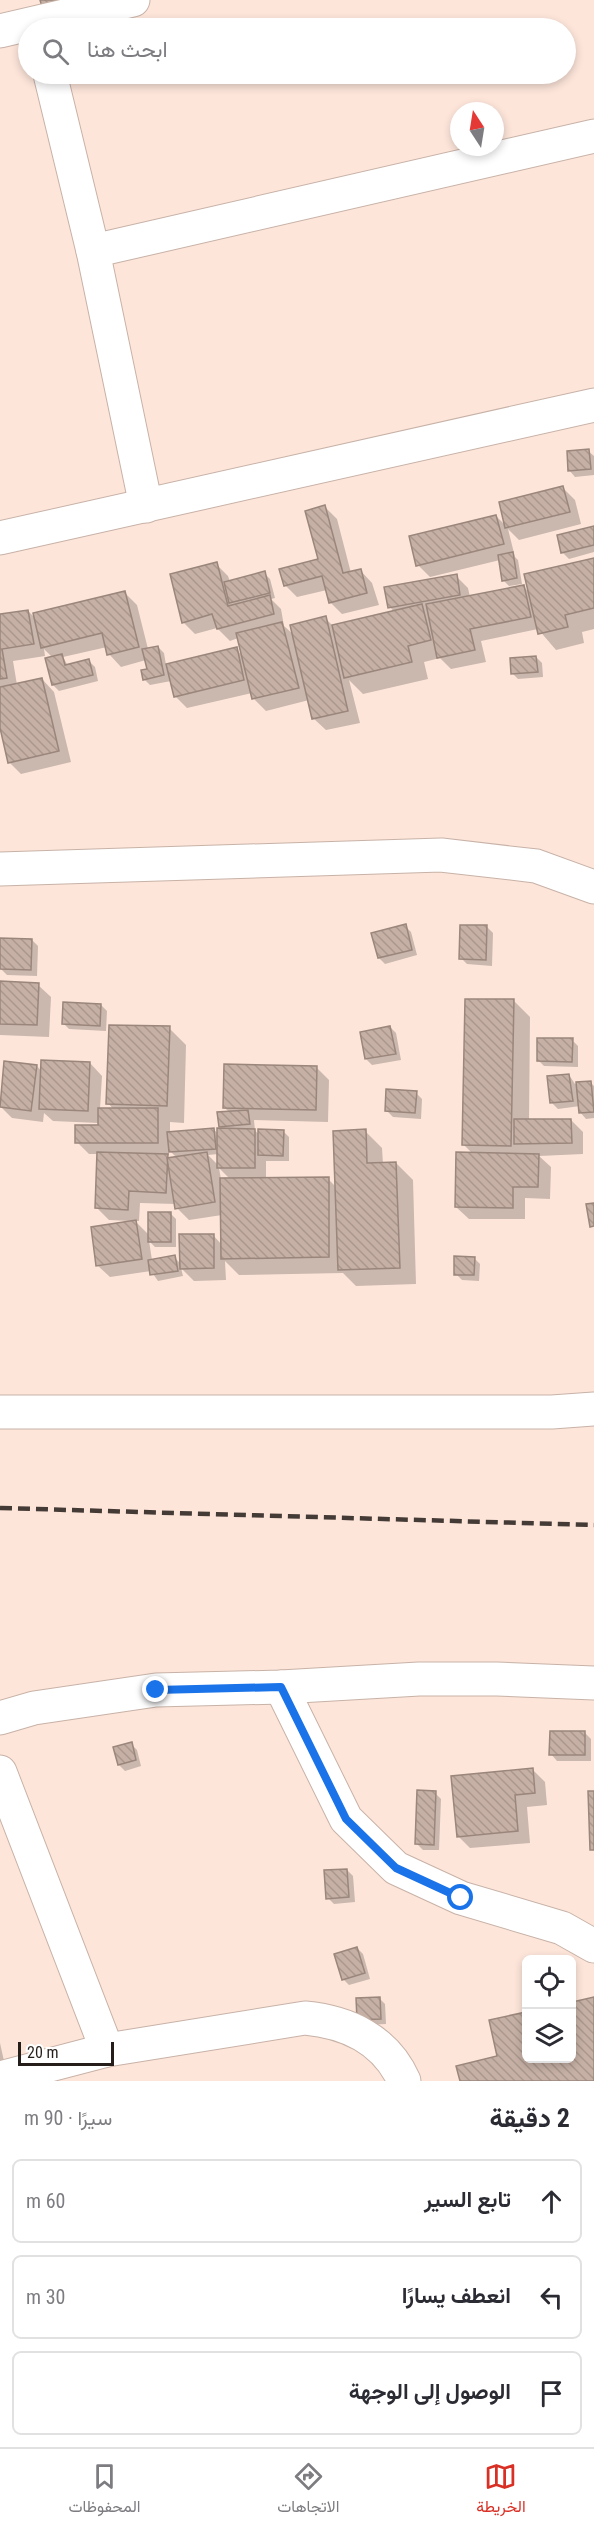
<!DOCTYPE html>
<html lang="ar">
<head>
<meta charset="utf-8">
<style>
  :root { --surface:#fff; --page:#f2f2f3; --text:#2b2b33; --muted:#7c7c81; --line:#e1e1e2; --accent:#d93025 }
  body { margin:0; font-family:"Roboto Condensed",Vazirmatn,sans-serif; background:var(--page); color:var(--text); direction:rtl }
  .controls { position:absolute; right:18px; bottom:18px; display:grid; overflow:hidden; border-radius:9px; box-shadow:0 3px 9px #0003 }
  .controls button { width:54px; height:54px; display:grid; place-items:center; padding:0; border:0; border-bottom:2px solid var(--line); background:var(--surface); color:var(--text); font:30px sans-serif }
  .compass { position:absolute; left:450px; top:102px; width:54px; height:54px; border-radius:50%; background:var(--surface); box-shadow:0 3px 9px #0003; rotate:348deg }
  .scale { position:absolute; left:18px; bottom:15px; width:96px; box-sizing:border-box; padding-left:6px; border:3px solid #251d19; border-top:0; font-size:16px; line-height:21px; white-space:nowrap; color:#251d19; -webkit-text-stroke:4px #fff; paint-order:stroke }
  .stop { position:absolute; width:18px; height:18px; margin:-14px; border:4px solid #1a73e8; border-radius:50%; background:#fff }
  .stop.end { background:#1a73e8; border-color:#fff; box-shadow:0 2px 6px #0008 }
  .list { margin:0; padding:0; list-style:none }
  h2 { display:flex; justify-content:space-between; align-items:center; height:78px; margin:0; padding:0 24px; font-size:26px }
  h2 small { font-size:20px; font-weight:400; color:var(--muted) }
  .list li { display:grid; grid-template-columns:39px 1fr auto; gap:18px; align-items:center; box-sizing:border-box; height:84px; margin:0 12px 12px; padding:0 12px; border:2px solid var(--line); border-radius:9px }
  .list b { display:block; font-size:22px; white-space:nowrap }
  .list em { font-size:20px; font-style:normal; color:var(--muted) }
  .icon { flex:none; width:33px; height:33px; fill:none; stroke:currentColor; stroke-width:2; stroke-linecap:round; stroke-linejoin:round }
  .map { position:relative; flex:none; width:594px; height:2081px; overflow:hidden; direction:ltr }
  .search { position:absolute; background:var(--surface); box-shadow:0 3px 9px #0003; left:18px; right:18px; top:18px; height:66px; display:flex; align-items:center; gap:15px; box-sizing:border-box; padding:0 21px; border-radius:33px; color:var(--muted); font-size:22px }
  .sheet { height:366px; background:var(--surface) }
  nav { display:flex; justify-content:space-around; align-items:center; box-sizing:border-box; height:84px; border-top:2px solid var(--line); background:var(--surface); font-size:16px; color:var(--muted) }
  nav a { display:grid; justify-items:center; gap:3px }
  nav .on { color:var(--accent) }
  .map>svg:first-child { display:block }
  .shadow { fill:#0003; fill-rule:evenodd }
  .building { fill:url(#building-back-hatch); stroke:#9b867c; stroke-width:1.5 }
  .lines { fill:none; stroke-linecap:round; stroke-linejoin:round }
  .minor-casing { stroke:#c8b2a7; stroke-width:35 }
  .minor { stroke:#fff; stroke-width:33 }
  .rail { stroke:#453b36; stroke-width:4.5; stroke-dasharray:12 6; stroke-linecap:butt }
  .route { stroke:#1a73e8; stroke-width:8 }
</style>
</head>
<body>
<div class="map">
<svg width="594" height="2081" viewBox="0 0 594 2081">
  <defs>
    <pattern id="building-back-hatch" width="6" height="6" patternUnits="userSpaceOnUse" patternTransform="scale(1.5)"><rect width="6" height="6" fill="#c6b0a5"/><path d="M-1 5l2 2M0 0l6 6M5-1l2 2" fill="none" stroke="#aa978d"/></pattern>
  </defs>
  <rect width="100%" height="100%" fill="#fde5da"/>
  <g class="shadow">
    <polygon points="588,451 594,456 594,475 575,477 569,470"/>
    <polygon points="563,488 575,500 581,524 519,540 508,529 515,557 518,560 522,584 509,586 503,580 500,560 430,577 418,565 496,516 507,527"/>
    <polygon points="325,507 337,519 351,573 360,570 372,583 379,605 342,614 330,602 327,590 297,597 285,585 319,560"/>
    <polygon points="594,527 594,552 569,559 563,553"/>
    <polygon points="594,560 594,629 582,632 584,643 556,650 538,629 481,641 486,662 451,669 440,658 424,662 428,679 363,694 349,680 360,723 326,730 313,718 309,700 266,711 254,699 252,693 187,708 175,696 171,681 150,685 144,679 148,670 146,660 121,667 109,654 107,647 63,657 68,666 89,661 95,667 98,681 59,691 53,685 52,657 44,649 45,656 13,661 17,685 42,679 54,692 71,762 21,774 9,762 0,721 0,616 28,611 36,619 125,593 137,605 148,649 158,647 164,653 166,665 236,649 243,656 238,638 230,641 217,628 195,634 183,622 216,564 228,576 230,582 264,573 270,579 275,598 271,599 281,609 284,626 294,635 325,618 333,626 394,612 390,607 456,576 468,588 470,597 524,587 530,593"/>
    <polygon points="536,657 542,663 543,677 518,679 512,673"/>
    <polygon points="405,926 411,932 417,955 385,964 379,958"/>
    <polygon points="487,927 493,933 492,966 467,964 461,958"/>
    <polygon points="32,940 38,946 37,976 7,975 1,969"/>
    <polygon points="0,983 38,985 51,997 49,1037 0,1035"/>
    <polygon points="513,1000 530,1017 529,1121 571,1120 583,1132 583,1154 539,1156 551,1167 550,1199 525,1198 525,1219 469,1219 456,1207 473,1154 463,1144"/>
    <polygon points="101,1005 107,1011 106,1031 69,1029 63,1023"/>
    <polygon points="390,1027 396,1033 401,1060 372,1065 366,1059"/>
    <path d="M169,1028l17,17 -2,78 -14,-1v11l44,-3 5,4 5,-4 -4,-3 10,-14 -5,-5 92,-40 12,12 -1,42 -74,-2 1,11 5,4 23,-4 6,6v24h-23v18h62l8,8 29,-56 17,17 1,16 13,-1 17,17 3,104 -60,2 -13,-13 -104,2 -14,-14 1,19 -32,1 -13,-13 2,8 -25,5 -7,-10 -41,6 -13,-12 34,-44 -22,-1 -12,-12 2,-54h-10l-12,-12 22,-16v-3l-46,-2 -9,-8 -1,9 -31,-4 -12,-12 5,-44 32,4 5,6 48,-9 12,13 -2,33 14,1 -6,-7zM169,1150l8,8 -7,1 -5,-4h4zM218,1154v11l-10,-10zM219,1168l11,11h-9zM140,1203l36,1 1,4 12,12 33,-5v30l-9,-10 -32,29 -7,-7 -22,3 -3,-19 6,6h21v-28l-6,-6 -21,22 -14,-14h4z"/>
    <polygon points="572,1040 578,1046 578,1067 544,1066 538,1060"/>
    <polygon points="569,1075 575,1084 591,1083 594,1086 594,1118 586,1119 580,1112 580,1106 558,1109 552,1103"/>
    <polygon points="416,1093 422,1099 421,1119 393,1117 387,1111"/>
    <polygon points="474,1258 480,1264 479,1281 462,1280 456,1274"/>
    <polygon points="585,1733 591,1739 591,1761 557,1761 551,1754"/>
    <polygon points="131,1744 137,1750 141,1766 125,1771 119,1765 115,1748"/>
    <polygon points="532,1769 545,1782 547,1805 527,1807 530,1843 470,1848 458,1836"/>
    <polygon points="435,1793 441,1799 439,1850 423,1850 417,1844"/>
    <polygon points="347,1870 353,1876 355,1902 334,1904 328,1898"/>
    <polygon points="357,1948 363,1954 370,1979 349,1985 343,1979"/>
    <polygon points="379,1998 385,2004 386,2024 365,2025"/>
    <polygon points="594,1999 594,2081 461,2081 499,2058 491,2021 526,2014 526,2058 572,2058 572,2004"/>
    <polygon points="0,2043 4,2061 0,2062"/>
  </g>
  <g class="building">
    <polygon points="40,0 62,0 42,7"/>
    <polygon points="589,449 591,469 568,471 567,451"/>
    <polygon points="563,486 570,512 505,528 499,502"/>
    <polygon points="325,505 343,573 361,569 367,593 329,603 322,576 284,586 279,569 318,559 305,511"/>
    <polygon points="496,515 504,544 416,566 409,536"/>
    <polygon points="594,526 594,545 561,553 557,535"/>
    <polygon points="513,552 517,578 502,581 498,555"/>
    <polygon points="594,558 594,608 565,615 568,627 538,634 524,574"/>
    <polygon points="217,562 228,606 270,595 274,614 217,629 212,614 182,623 170,574"/>
    <polygon points="265,571 270,593 229,603 224,582"/>
    <polygon points="457,574 460,595 388,608 384,587"/>
    <polygon points="524,585 531,617 470,629 475,650 437,658 426,604"/>
    <polygon points="125,591 139,647 107,655 102,633 41,648 33,613"/>
    <polygon points="422,604 431,640 408,646 412,662 344,678 332,625"/>
    <polygon points="28,610 34,644 2,649 7,678 0,679 0,614"/>
    <polygon points="326,616 348,711 312,719 290,625"/>
    <polygon points="282,622 299,688 252,699 236,633"/>
    <polygon points="158,646 164,675 143,680 141,670 147,669 142,649"/>
    <polygon points="237,647 244,680 174,697 166,664"/>
    <polygon points="62,654 65,665 89,659 93,675 52,685 45,658"/>
    <polygon points="536,656 538,672 511,674 510,658"/>
    <polygon points="42,678 59,751 8,763 0,728 0,687"/>
    <polygon points="406,924 412,950 378,958 371,933"/>
    <polygon points="460,925 487,925 486,960 459,959"/>
    <polygon points="0,938 32,939 31,970 0,969"/>
    <polygon points="0,981 39,983 37,1025 0,1024"/>
    <polygon points="465,999 514,999 511,1146 462,1145"/>
    <polygon points="63,1002 101,1004 100,1026 62,1024"/>
    <polygon points="109,1025 170,1026 167,1106 106,1104"/>
    <polygon points="390,1026 396,1054 365,1059 360,1032"/>
    <polygon points="537,1038 573,1038 572,1062 537,1061"/>
    <polygon points="41,1060 90,1062 88,1111 39,1109"/>
    <polygon points="4,1061 37,1065 31,1111 0,1107"/>
    <polygon points="224,1064 317,1066 316,1110 223,1108"/>
    <polygon points="569,1074 573,1101 550,1103 547,1076"/>
    <polygon points="591,1081 594,1112 579,1113 576,1082"/>
    <polygon points="386,1089 417,1091 415,1113 385,1111"/>
    <polygon points="98,1108 158,1108 158,1143 75,1143 75,1125 98,1125"/>
    <polygon points="248,1110 250,1124 219,1127 217,1112"/>
    <polygon points="514,1119 571,1119 572,1143 514,1144"/>
    <polygon points="214,1128 216,1149 169,1152 167,1132"/>
    <polygon points="217,1128 255,1129 255,1168 217,1168"/>
    <polygon points="258,1129 284,1130 283,1156 258,1155"/>
    <polygon points="366,1129 367,1163 396,1162 400,1268 338,1270 333,1131"/>
    <polygon points="97,1152 168,1154 166,1193 129,1191 128,1210 95,1208"/>
    <polygon points="207,1152 215,1202 175,1209 167,1158"/>
    <polygon points="456,1152 539,1154 538,1187 513,1187 513,1208 455,1207"/>
    <polygon points="329,1177 329,1257 221,1259 220,1178"/>
    <polygon points="594,1203 594,1226 590,1227 586,1204"/>
    <rect x="148" y="1212" width="23" height="30"/>
    <polygon points="136,1220 142,1259 96,1266 91,1227"/>
    <polygon points="179,1234 214,1234 214,1268 180,1269"/>
    <polygon points="175,1255 178,1271 150,1275 148,1260"/>
    <polygon points="454,1256 475,1257 474,1275 454,1275"/>
    <polygon points="550,1731 585,1731 585,1755 549,1755"/>
    <polygon points="132,1742 136,1760 118,1765 113,1747"/>
    <polygon points="533,1768 535,1793 515,1795 518,1831 457,1837 451,1776"/>
    <polygon points="417,1790 436,1791 434,1845 415,1844"/>
    <polygon points="588,1791 594,1791 594,1850 590,1850"/>
    <polygon points="347,1869 349,1897 326,1899 324,1870"/>
    <polygon points="357,1947 365,1973 342,1980 334,1954"/>
    <polygon points="380,1997 381,2019 357,2020 356,1998"/>
    <polygon points="594,1997 594,2081 460,2081 456,2066 497,2056 489,2020 526,2012 526,2058 572,2058 572,2002"/>
  </g>
  <g class="lines">
    <g class="minor-casing">
      <g id="minor">
        <polyline points="0,31 133,0"/>
        <polyline points="50,74 93,251 146,506"/>
        <polyline points="93,251 594,136"/>
        <polyline points="0,538 594,405"/>
        <polyline points="0,869 441,855 536,866 594,887"/>
        <polyline points="0,1412 552,1412 594,1409"/>
        <polyline points="281,1687 346,1819 396,1868 461,1898 562,1928 594,1946"/>
        <polyline points="0,1718 34,1708 156,1690 281,1687 419,1679 497,1679 594,1683"/>
        <polyline points="0,1772 107,2050"/>
        <path d="M0,2078l107,-28 198,-32c43,4 81,22 99,63"/>
      </g>
    </g>
    <use href="#minor" class="minor"/>
    <polyline class="rail" points="0,1508 594,1525"/>
  </g>
  <g class="lines">
    <polyline class="route" points="156,1690 281,1687 346,1819 396,1868 461,1898"/>
  </g>
</svg>
<div class="controls">
<button><svg class="icon" aria-label="locate" viewBox="0 0 24 24"><circle cx="12" cy="12" r="6"/><path d="M12 2v4M12 18v4M2 12h4M18 12h4"/></svg></button>
<button><svg class="icon" aria-label="layers" viewBox="0 0 24 24"><path d="M12 4l9 5-9 5-9-5zM3 14l9 5 9-5"/></svg></button>
</div>
<svg class="compass" viewBox="-18 -18 36 36"><path d="M0-13l5 13h-10z" fill="#e53935"/><path d="M0 13l5-13h-10z" fill="#7c7c81"/></svg>
<div class="scale">20 m</div>
<div class="stop" style="left:461px;top:1898px"></div>
<div class="stop end" style="left:156px;top:1690px"></div>
<div class="search"><svg class="icon" aria-label="search" viewBox="0 0 24 24"><circle cx="10" cy="10" r="6"/><path d="M15 15l6 6"/></svg>ابحث هنا</div>
</div>
<section class="sheet">
<h2>2 دقيقة<small>سيرًا · 90 m</small></h2>
<ul class="list">
<li><svg class="icon" aria-label="ahead" viewBox="0 0 24 24"><path d="M12 20V5M6 11l6-6 6 6"/></svg><div><b>تابع السير</b></div><em>60 m</em></li>
<li><svg class="icon" aria-label="left" viewBox="0 0 24 24"><path d="M17 20v-9H6M10 6l-5 5 5 5"/></svg><div><b>انعطف يسارًا</b></div><em>30 m</em></li>
<li><svg class="icon" aria-label="arrive" viewBox="0 0 24 24"><path d="M6 21V4h12l-3 4 3 4H6"/></svg><div><b>الوصول إلى الوجهة</b></div></li>
</ul>
</section>
<nav>
<a class="on"><svg class="icon" aria-label="map" viewBox="0 0 24 24"><path d="M3 6l6-2 6 2 6-2v14l-6 2-6-2-6 2zM9 4v14M15 6v14"/></svg>الخريطة</a>
<a><svg class="icon" aria-label="directions" viewBox="0 0 24 24"><path d="M12 3l9 9-9 9-9-9zM9 14v-3h6M13 9l2 2-2 2"/></svg>الاتجاهات</a>
<a><svg class="icon" aria-label="saved" viewBox="0 0 24 24"><path d="M7 4h10v16l-5-4-5 4z"/></svg>المحفوظات</a>
</nav>
</body>
</html>
